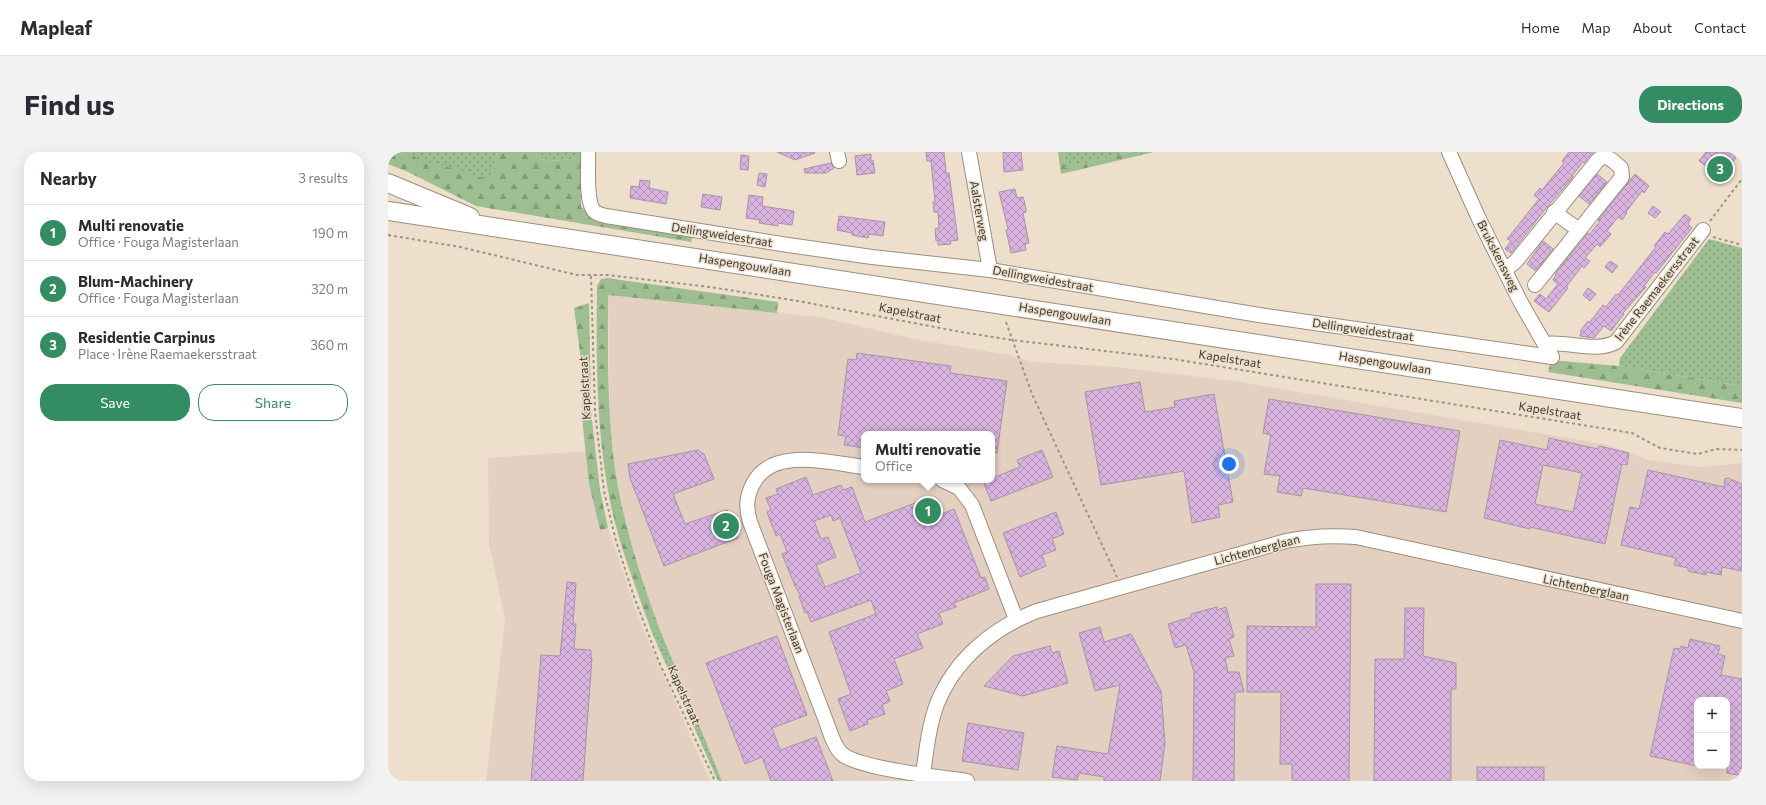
<!DOCTYPE html>
<html lang="en">
<head>
<meta charset="utf-8">
<style>
  :root { --surface:#fff; --page:#f2f2f3; --text:#2b2b33; --muted:#7c7c81; --line:#e1e1e2; --accent:#338c62 }
  body { margin:0; font-family:Commissioner,sans-serif; background:var(--page); color:var(--text) }
  .controls { position:absolute; right:12px; bottom:12px; display:grid; overflow:hidden; border-radius:8px; box-shadow:0 4px 16px #0002 }
  .controls button { width:36px; height:36px; display:grid; place-items:center; padding:0; border:0; border-bottom:1px solid var(--line); background:var(--surface); color:var(--text); font:20px sans-serif }
  .you { position:absolute; left:841px; top:312px; width:14px; height:14px; margin:-10px; border:3px solid #fff; border-radius:50%; background:#1a73e8; box-shadow:0 0 0 6px #1a73e833 }
  .badge { display:grid; place-items:center; width:26px; height:26px; border-radius:50%; background:var(--accent); color:#fff; font-size:13px; font-weight:700 }
  .pin { position:absolute; translate:-50% -50%; border:2px solid #fff; box-shadow:0 1px 4px #0006 }
  .popup { position:absolute; left:473px; top:279px; width:134px; height:52px; box-sizing:border-box; display:grid; place-content:center; border-radius:8px; background:var(--surface); filter:drop-shadow(0 1px 3px #0005); font-size:13px; white-space:nowrap; color:var(--muted) }
  .popup b { font-size:15px; color:var(--text) }
  .popup::after { content:''; position:absolute; left:50%; top:100%; margin-left:-8px; border:8px solid transparent; border-top-color:var(--surface) }
  .list { margin:0; padding:0; list-style:none }
  h2 { display:flex; justify-content:space-between; align-items:center; height:52px; margin:0; padding:0 16px; font-size:17px }
  h2 small { font-size:13px; font-weight:400; color:var(--muted) }
  .list li { display:grid; grid-template-columns:26px 1fr auto; gap:12px; align-items:center; box-sizing:border-box; height:56px; padding:0 16px; border-top:1px solid var(--line) }
  .list b { display:block; font-size:15px; white-space:nowrap }
  .list p { margin:0; font-size:13px; white-space:nowrap; color:var(--muted) }
  .list em { font-size:13px; font-style:normal; color:var(--muted) }
  .actions { display:flex; gap:8px; padding:12px 16px }
  .actions a { flex:1; padding:9px 0; border:1px solid var(--accent); border-radius:16px; text-align:center; font-size:14px; color:var(--accent) }
  .actions .main { background:var(--accent); color:#fff }
  .map { position:relative; flex:none; width:1354px; height:629px; overflow:hidden; border-radius:16px }
  header { display:flex; align-items:center; gap:24px; box-sizing:border-box; height:56px; padding:0 20px; background:var(--surface); border-bottom:1px solid var(--line) }
  header strong { font-size:19px }
  nav { display:flex; gap:22px; margin-inline-start:auto; font-size:14px }
  .intro { display:flex; align-items:center; justify-content:space-between; box-sizing:border-box; height:96px; padding:0 24px }
  h1 { margin:0; font-size:28px }
  .button { padding:10px 18px; border-radius:16px; background:var(--accent); color:#fff; font-size:14px; font-weight:700 }
  main { display:flex; gap:24px; padding:0 24px }
  aside { flex:1; background:var(--surface); border-radius:16px; box-shadow:0 4px 16px #0002 }
  .map>svg:first-child { display:block }
  .industrial { fill:#e4d0c1; fill-rule:evenodd }
  .grass { fill:url(#grass-dots) }
  .forest { fill:url(#forest-firs) }
  .building { fill:url(#building-cross-hatch); stroke:#a395a5; fill-rule:evenodd }
  .lines { fill:none; stroke-linecap:round; stroke-linejoin:round }
  .minor-casing { stroke:#9c8e7d; stroke-width:16 }
  .major-casing { stroke:#9c8e7d; stroke-width:20 }
  .path { stroke:#9d9385; stroke-width:2; stroke-dasharray:3 3; stroke-linecap:butt }
  .minor { stroke:#fff; stroke-width:14 }
  .major { stroke:#fff; stroke-width:18 }
  .labels { text-anchor:middle; stroke-width:3; stroke-linejoin:round; paint-order:stroke }
  .street-label { font-size:12px; fill:#3e3931; stroke:#eddfcc }
</style>
</head>
<body>
<header>
<strong>Mapleaf</strong>
<nav><a>Home</a><a>Map</a><a>About</a><a>Contact</a></nav>
</header>
<div class="intro"><h1>Find us</h1><a class="button">Directions</a></div>
<main>
<aside>
<h2>Nearby<small>3 results</small></h2>
<ul class="list">
<li><span class="badge">1</span><div><b>Multi renovatie</b><p>Office · Fouga Magisterlaan</p></div><em>190 m</em></li>
<li><span class="badge">2</span><div><b>Blum-Machinery</b><p>Office · Fouga Magisterlaan</p></div><em>320 m</em></li>
<li><span class="badge">3</span><div><b>Residentie Carpinus</b><p>Place · Irène Raemaekersstraat</p></div><em>360 m</em></li>
</ul>
<div class="actions"><a class="main">Save</a><a>Share</a></div>
</aside>
<div class="map">
<svg width="1354" height="629" viewBox="0 0 1354 629">
  <defs>
    <pattern id="grass-dots" width="8" height="8" patternUnits="userSpaceOnUse"><rect width="8" height="8" fill="#9dbe91"/><path d="M2 2h.1M6 6h.1" fill="none" stroke="#819b77" stroke-width="1.8" stroke-linecap="round"/></pattern>
    <pattern id="forest-firs" width="22" height="20" patternUnits="userSpaceOnUse"><rect width="22" height="20" fill="#9dbe91"/><path d="M5 1l3.5 6h-7zM16 11l3.5 6h-7z" fill="#819b77"/></pattern>
    <pattern id="building-cross-hatch" width="8" height="8" patternUnits="userSpaceOnUse"><rect width="8" height="8" fill="#dab3e0"/><path d="M0 0l8 8M0 8l8-8" fill="none" stroke="#b293b6"/></pattern>
  </defs>
  <rect width="100%" height="100%" fill="#eddfcc"/>
  <g class="industrial">
    <path d="M220,143l212,22 95,22 94,16 25,7 83,5 117,14 375,64 39,15 53,7 41,-4v318h-1020l-62,-151 -14,-39 -20,-66 -12,-62 -4,-40zM476,282h128v46h-128zM1309,548h30v66h-30z"/>
    <polygon points="198,299 201,332 212,378 220,376 251,467 322,629 98,629 117,467 101,391 100,306"/>
  </g>
  <g class="grass">
    <polygon points="22,0 109,0 104,26 94,27 39,12 27,7"/>
    <polygon points="147,0 194,0 194,6 162,9 150,6"/>
    <polygon points="676,0 743,0 677,16"/>
    <polygon points="1321,87 1354,96 1354,234 1231,214 1232,206"/>
    <polygon points="272,478 334,629 330,629 264,481"/>
  </g>
  <g class="forest">
    <path d="M0,0h22c12,15 29,12 46,17 14,3 20,10 36,9l5,-26h38l3,6 12,3 32,-3 -1,49 7,6 105,22 -2,7 -215,-36 -68,-34 -20,-8z"/>
    <polygon points="670,0 676,0 677,16 743,0 766,0 673,22"/>
    <path d="M219,126l171,24 -1,11 -169,-18c0,56 -1,112 6,167 8,58 26,114 46,168l-8,3c-14,-41 -32,-84 -41,-127 -15,-72 -15,-147 -14,-220l4,-7z"/>
    <polygon points="201,151 203,260 212,338 220,376 212,378 201,332 195,275 193,208 186,156"/>
    <polygon points="1163,208 1231,214 1354,234 1354,251 1160,220"/>
  </g>
  <g class="building">
    <polygon points="389,0 426,0 427,1 407,8"/>
    <polygon points="538,0 556,0 558,21 561,21 570,88 562,89 563,92 550,93 550,88 548,89 547,77 551,76 550,60 546,60 545,50 547,50 543,9 539,9"/>
    <polygon points="615,0 633,0 635,18 616,20"/>
    <polygon points="1181,0 1205,0 1196,11 1195,10 1184,24 1185,25 1159,55 1123,101 1117,97 1123,89 1119,87 1151,47 1146,43 1152,36 1154,38 1176,11 1174,9"/>
    <polygon points="1318,0 1341,0 1348,6 1334,25 1311,9"/>
    <polygon points="483,2 483,9 485,8 487,21 469,23 467,4"/>
    <polygon points="353,3 361,4 360,18 352,17"/>
    <polygon points="443,11 446,16 438,21 417,21 416,17"/>
    <polygon points="371,21 379,22 377,35 369,33"/>
    <polygon points="1209,22 1219,30 1201,52 1191,44"/>
    <polygon points="1247,22 1261,34 1256,41 1254,39 1238,60 1239,61 1234,68 1230,65 1219,79 1223,82 1212,95 1209,92 1197,106 1202,109 1196,116 1194,114 1178,135 1180,136 1161,160 1146,149 1152,142 1158,147 1170,132 1165,128 1168,123 1167,122 1200,81 1201,83 1212,69 1210,68"/>
    <polygon points="252,28 262,29 261,36 280,40 278,52 242,46 243,34 251,35"/>
    <polygon points="627,37 629,46 635,45 636,48 638,57 638,60 635,61 641,91 637,92 638,98 623,101 618,78 620,77 611,40"/>
    <polygon points="315,42 334,45 332,58 313,55"/>
    <polygon points="361,43 375,45 374,54 406,59 404,73 390,71 390,74 371,71 372,68 358,66"/>
    <polygon points="1265,54 1273,60 1267,66 1260,61"/>
    <polygon points="1297,62 1303,67 1300,72 1304,76 1268,121 1267,120 1256,134 1258,135 1235,161 1236,162 1223,179 1216,174 1206,186 1192,184 1193,178 1200,169 1201,171 1215,153 1218,155 1228,142 1230,143 1268,95 1266,94 1277,80 1280,82"/>
    <polygon points="451,64 497,70 495,84 481,82 480,86 464,83 464,81 449,78"/>
    <polygon points="1155,89 1165,97 1148,119 1139,112"/>
    <polygon points="1222,109 1230,114 1224,121 1217,115"/>
    <polygon points="1200,136 1208,142 1202,149 1195,143"/>
    <polygon points="469,201 563,214 562,221 619,229 609,301 604,300 604,282 476,282 476,296 456,293 458,284 450,283 460,207 468,208"/>
    <polygon points="752,230 757,260 787,255 786,249 826,242 845,350 830,353 832,365 804,371 796,319 713,333 697,240"/>
    <polygon points="881,247 1072,279 1058,360 915,336 913,344 889,340 892,324 876,322 883,283 875,281"/>
    <path d="M1161,286l49,11 1,-3 30,7 -2,12 -5,-1 -17,80 -75,-17v2l-46,-11 16,-78 47,10zM1155,313l39,8 -9,39 -38,-8z"/>
    <polygon points="310,298 316,302 326,327 285,342 297,372 339,358 350,386 276,414 242,326 240,312"/>
    <polygon points="654,298 665,325 603,349 595,329 604,328 604,326 632,315 629,308"/>
    <polygon points="1260,318 1336,335 1337,327 1340,326 1354,332 1354,419 1334,415 1333,423 1318,420 1318,423 1300,419 1300,416 1286,413 1288,406 1233,393 1242,355 1251,357"/>
    <path d="M418,325l7,18 28,-10 2,5 9,-3 13,35 50,-19 3,7 17,-7 4,12 15,-6 27,69 4,-1 4,12 -35,14 2,4 -17,6 4,11 -26,10 6,14 -29,11 9,25 -17,7 4,10 -8,4 3,9 -18,6 1,4 -18,7 -12,-32 13,-5 -22,-62 47,-18 -5,-14 -60,22 -4,-10 -2,1 -6,-17h2l-6,-10 -13,-32 5,-2 -7,-18 -4,2 -9,-24 4,-2 -5,-12 12,-4 -2,-5zM443,363l2,6 7,-3 21,55 -36,14 -9,-22 20,-8 -8,-20 -7,2 -7,-18z"/>
    <polygon points="668,360 676,382 664,387 668,398 654,403 658,414 632,425 615,381"/>
    <polygon points="179,430 188,431 185,472 188,472 186,497 203,498 203,506 204,506 195,629 143,629 153,503 172,504"/>
    <polygon points="928,432 963,432 961,629 904,629 904,612 892,612 893,540 859,540 859,474 928,475"/>
    <polygon points="829,455 829,458 838,455 846,485 841,487 846,504 837,506 840,520 851,520 856,540 847,540 846,629 805,629 806,520 798,493 787,496 780,472 803,465 803,462"/>
    <polygon points="1017,456 1036,456 1035,504 1068,511 1068,537 1063,537 1063,629 986,629 987,507 1016,507"/>
    <polygon points="712,475 716,490 743,482 773,539 777,591 772,629 716,629 716,625 691,621 689,628 664,625 669,594 720,602 732,533 707,539 691,481"/>
    <polygon points="389,484 419,563 384,576 389,589 392,598 428,585 445,629 383,629 374,605 357,612 318,511"/>
    <polygon points="1302,487 1332,494 1330,502 1337,504 1333,523 1354,527 1354,624 1339,621 1339,548 1309,548 1309,614 1262,604 1286,496 1292,497 1293,494 1300,496"/>
    <polygon points="662,494 664,501 671,499 680,531 635,544 596,534 625,504"/>
    <polygon points="580,571 636,581 630,618 574,609"/>
    <rect x="1089" y="615" width="67" height="14"/>
  </g>
  <g class="lines">
    <g class="minor-casing">
      <g id="minor">
        <path d="M200,0c1,14 -3,48 6,59 3,3 8,4 12,5l182,29 84,12 118,13 269,45 293,42"/>
        <polyline points="449,0 451,9"/>
        <polyline points="581,0 602,118"/>
        <polyline points="1061,0 1091,67 1133,151 1164,205"/>
        <polyline points="1166,60 1191,78"/>
        <path d="M1117,118l11,-9 82,-101c8,-8 16,2 23,8l1,9 -87,108"/>
        <path d="M1157,192c23,-3 52,9 71,-2l87,-112"/>
        <path d="M476,315c-33,-4 -92,-21 -111,17 -7,13 -7,24 -3,38l76,199c4,11 8,26 16,33 18,15 99,23 125,27"/>
        <polyline points="554,328 571,336 584,353 628,467"/>
        <path d="M534,629c4,-26 6,-53 15,-77 18,-45 56,-76 100,-93l249,-70c24,-5 45,-6 70,-4l386,84"/>
      </g>
    </g>
    <g class="major-casing">
      <g id="major">
        <polyline points="0,31 82,65"/>
        <polyline points="0,59 1354,266"/>
      </g>
    </g>
    <g class="path">
      <polyline points="1322,69 1354,27"/>
      <polyline points="0,83 72,95 189,123 219,123 322,135 410,149 573,180 624,188 785,207 1244,281 1272,296 1310,302 1328,297 1354,298"/>
      <polyline points="1325,85 1354,93"/>
      <polyline points="203,124 207,259 216,339 228,389 245,442 271,510 327,629"/>
      <polyline points="618,170 644,242 729,425"/>
    </g>
    <use href="#minor" class="minor"/>
    <use href="#major" class="major"/>
  </g>
  <g class="labels">
    <g class="street-label">
      <text transform="translate(591 59) rotate(80)" y="4">Aalsterweg</text>
      <text transform="translate(334 83) rotate(9)" y="4">Dellingweidestraat</text>
      <text transform="translate(1110 104) rotate(63)" y="4">Brukskensweg</text>
      <text transform="translate(357 113) rotate(9)" y="4">Haspengouwlaan</text>
      <text transform="translate(655 127) rotate(10)" y="4">Dellingweidestraat</text>
      <text transform="translate(1269 137) rotate(-52)" y="4">Irène Raemaekersstraat</text>
      <text transform="translate(522 161) rotate(11)" y="4">Kapelstraat</text>
      <text transform="translate(677 162) rotate(9)" y="4">Haspengouwlaan</text>
      <text transform="translate(975 178) rotate(8)" y="4">Dellingweidestraat</text>
      <text transform="translate(842 207) rotate(9)" y="4">Kapelstraat</text>
      <text transform="translate(997 211) rotate(9)" y="4">Haspengouwlaan</text>
      <text transform="translate(197 236) rotate(-93)" y="4">Kapelstraat</text>
      <text transform="translate(1162 259) rotate(9)" y="4">Kapelstraat</text>
      <text transform="translate(869 398) rotate(-15)" y="4">Lichtenberglaan</text>
      <text transform="translate(1198 436) rotate(12)" y="4">Lichtenberglaan</text>
      <text transform="translate(393 451) rotate(69)" y="4">Fouga Magisterlaan</text>
      <text transform="translate(296 543) rotate(66)" y="4">Kapelstraat</text>
    </g>
  </g>
</svg>
<div class="controls">
<button>+</button>
<button>−</button>
</div>
<div class="you"></div>
<div class="pin badge" style="left:540px;top:359px">1</div>
<div class="popup"><b>Multi renovatie</b>Office</div>
<div class="pin badge" style="left:338px;top:374px">2</div>
<div class="pin badge" style="left:1332px;top:17px">3</div>
</div>
</main>
</body>
</html>
